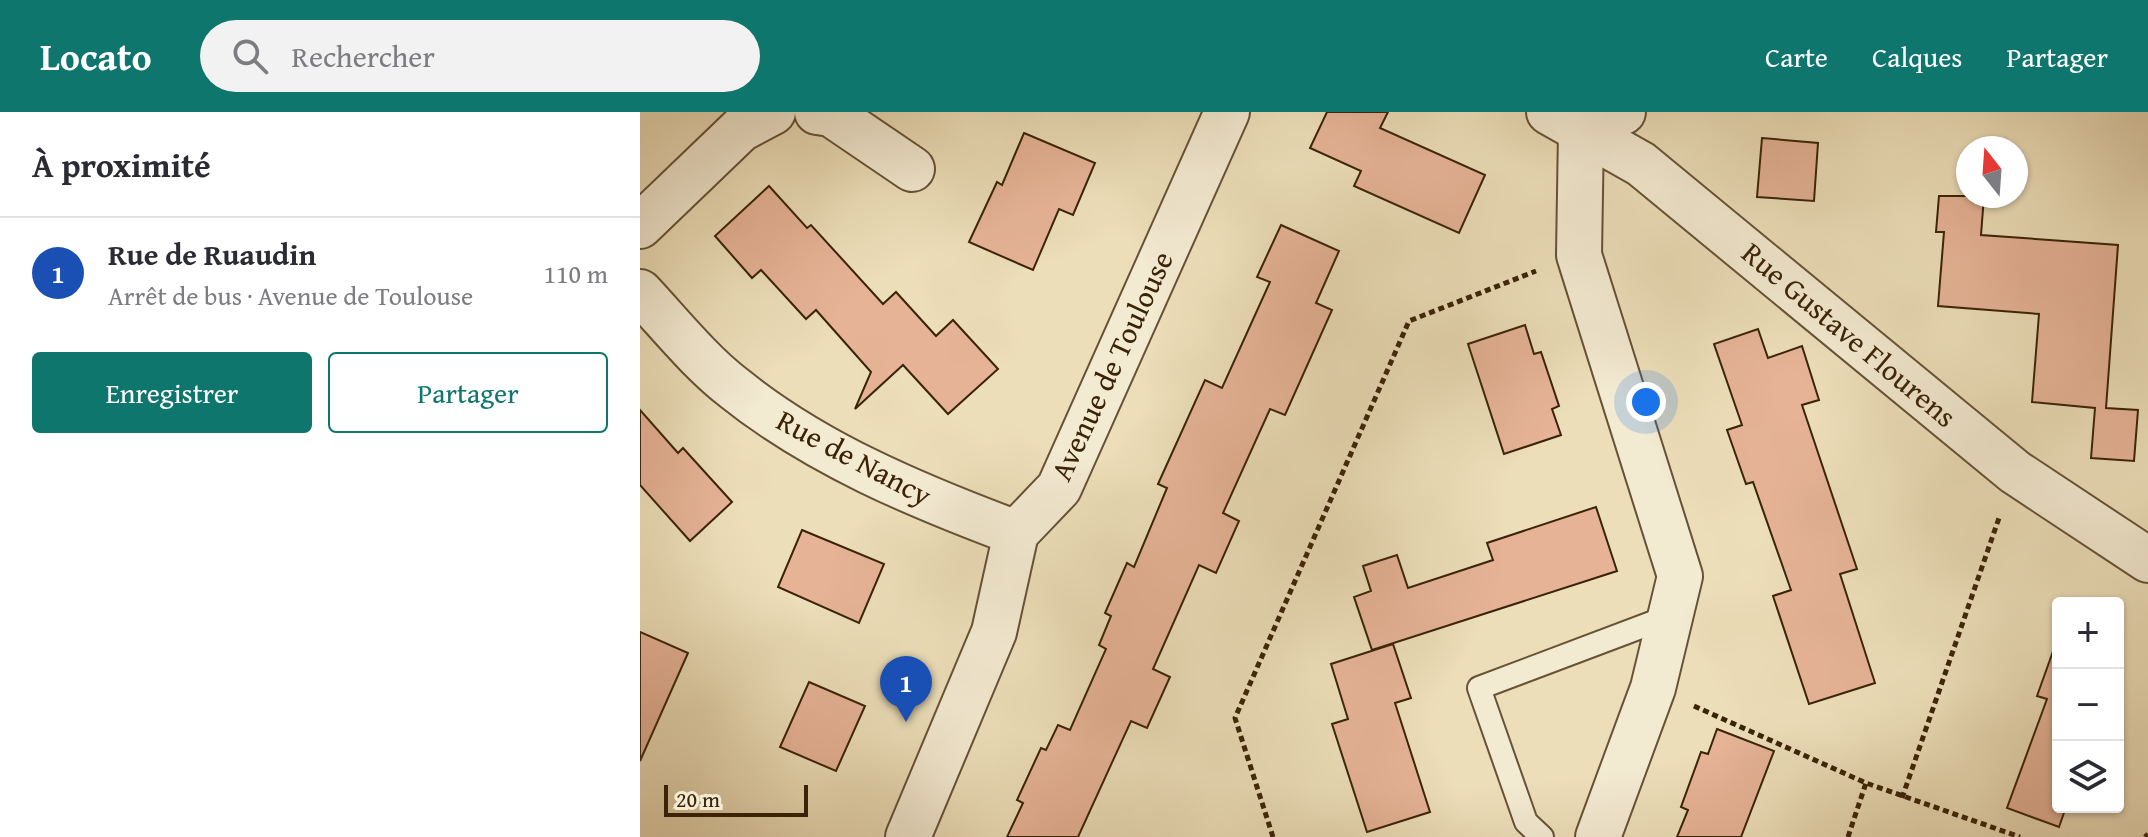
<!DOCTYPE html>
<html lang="fr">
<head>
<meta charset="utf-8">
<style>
  :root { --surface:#fff; --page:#f2f2f3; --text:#2b2b33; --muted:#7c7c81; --line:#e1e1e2; --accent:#0f766e }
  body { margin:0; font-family:"Gentium Book Plus",serif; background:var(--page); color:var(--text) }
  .controls { position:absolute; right:24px; bottom:24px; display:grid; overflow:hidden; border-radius:8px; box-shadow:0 2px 6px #0004 }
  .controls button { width:72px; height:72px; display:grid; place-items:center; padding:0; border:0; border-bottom:2px solid var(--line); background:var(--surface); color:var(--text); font:40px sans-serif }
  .compass { position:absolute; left:1316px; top:24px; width:72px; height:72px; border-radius:50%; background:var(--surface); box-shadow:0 2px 6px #0004; rotate:343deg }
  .scale { position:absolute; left:24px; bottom:20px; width:144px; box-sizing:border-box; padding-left:8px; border:4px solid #3a2307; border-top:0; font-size:22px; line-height:28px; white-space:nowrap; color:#3a2307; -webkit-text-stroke:6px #f3ead2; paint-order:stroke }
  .you { position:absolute; left:1006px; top:290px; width:28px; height:28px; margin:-20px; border:6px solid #fff; border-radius:50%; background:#1a73e8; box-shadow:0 0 0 12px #1a73e833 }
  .badge { display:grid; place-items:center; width:52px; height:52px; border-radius:50%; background:var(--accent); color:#fff; font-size:26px; font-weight:700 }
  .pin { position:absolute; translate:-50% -66px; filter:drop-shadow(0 2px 4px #0008) }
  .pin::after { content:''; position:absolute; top:42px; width:28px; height:24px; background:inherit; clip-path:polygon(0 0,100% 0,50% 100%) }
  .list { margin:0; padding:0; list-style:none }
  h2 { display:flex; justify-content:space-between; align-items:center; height:104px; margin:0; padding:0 32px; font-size:34px }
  h2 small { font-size:26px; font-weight:400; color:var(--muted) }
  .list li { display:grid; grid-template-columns:52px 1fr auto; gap:24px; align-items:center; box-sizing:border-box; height:112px; padding:0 32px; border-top:2px solid var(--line) }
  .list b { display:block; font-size:30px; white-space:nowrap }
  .list p { margin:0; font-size:26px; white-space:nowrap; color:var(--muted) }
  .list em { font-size:26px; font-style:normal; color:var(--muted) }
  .actions { display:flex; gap:16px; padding:24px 32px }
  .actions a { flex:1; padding:18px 0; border:2px solid var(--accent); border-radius:8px; text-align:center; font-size:28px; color:var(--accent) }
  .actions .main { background:var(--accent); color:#fff }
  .icon { flex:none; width:44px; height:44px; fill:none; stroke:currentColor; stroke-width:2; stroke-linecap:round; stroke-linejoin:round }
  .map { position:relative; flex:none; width:1508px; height:725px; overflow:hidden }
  header { display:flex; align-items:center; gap:48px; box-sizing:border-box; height:112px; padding:0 40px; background:var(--accent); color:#fff }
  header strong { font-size:38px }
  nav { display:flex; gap:44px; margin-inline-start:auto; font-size:28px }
  .search { width:560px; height:72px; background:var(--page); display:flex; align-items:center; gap:20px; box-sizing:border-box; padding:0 28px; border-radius:44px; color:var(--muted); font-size:30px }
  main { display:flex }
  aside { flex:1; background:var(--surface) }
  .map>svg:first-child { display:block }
  .building { fill:#e6b397; stroke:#3a2307; stroke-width:2 }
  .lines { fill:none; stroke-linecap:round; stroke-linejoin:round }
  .service-casing { stroke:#665234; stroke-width:26 }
  .minor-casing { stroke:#665234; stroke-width:48 }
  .tertiary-casing { stroke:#665234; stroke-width:48 }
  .path { stroke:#3a2307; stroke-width:5; stroke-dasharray:6 4; stroke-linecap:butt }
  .service { stroke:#f3ead2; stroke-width:22 }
  .minor { stroke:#f3ead2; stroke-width:44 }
  .tertiary { stroke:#f3ead2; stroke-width:44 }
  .labels { text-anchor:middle; stroke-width:6; stroke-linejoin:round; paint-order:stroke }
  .street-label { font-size:30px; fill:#3a2307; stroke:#f3ead2 }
</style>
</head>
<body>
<header>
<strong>Locato</strong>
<div class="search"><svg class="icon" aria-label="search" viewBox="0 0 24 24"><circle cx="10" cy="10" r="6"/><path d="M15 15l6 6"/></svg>Rechercher</div>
<nav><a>Carte</a><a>Calques</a><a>Partager</a></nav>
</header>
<main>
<aside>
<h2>À proximité<small></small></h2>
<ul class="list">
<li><span class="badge" style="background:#1a4fb4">1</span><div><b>Rue de Ruaudin</b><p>Arrêt de bus · Avenue de Toulouse</p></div><em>110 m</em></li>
</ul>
<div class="actions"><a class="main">Enregistrer</a><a>Partager</a></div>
</aside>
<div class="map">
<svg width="1508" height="725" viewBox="0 0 1508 725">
  <rect width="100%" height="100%" fill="#ecdeb9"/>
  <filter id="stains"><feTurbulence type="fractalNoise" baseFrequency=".0025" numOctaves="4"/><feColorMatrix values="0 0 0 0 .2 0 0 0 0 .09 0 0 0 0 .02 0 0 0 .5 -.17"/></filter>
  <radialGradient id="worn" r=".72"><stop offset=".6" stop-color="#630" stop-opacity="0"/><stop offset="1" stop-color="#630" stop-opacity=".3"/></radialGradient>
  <g class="building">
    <polygon points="687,0 748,0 740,16 845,63 819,121 714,74 721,59 670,36"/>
    <polygon points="384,21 455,51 433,103 419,97 393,158 329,130 357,70 362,73"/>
    <polygon points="1122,26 1178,31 1174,89 1117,85"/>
    <polygon points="129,74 167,116 171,113 243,192 256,180 296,224 313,208 358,257 308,302 263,253 215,297 231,260 176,198 166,207 121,158 112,166 75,124"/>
    <polygon points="1299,84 1344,84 1341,123 1478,133 1466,296 1498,298 1494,349 1451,346 1455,296 1392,290 1399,202 1298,194 1304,120 1296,120"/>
    <polygon points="641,113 699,139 676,191 692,198 645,303 630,297 583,401 599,409 576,461 559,453 513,557 530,565 507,616 491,609 438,725 367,725 383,691 377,688 401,636 406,638 418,613 430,618 466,537 459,533 471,504 465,501 487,451 494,455 527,376 518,372 565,268 582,276 630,170 617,165"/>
    <polygon points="885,213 894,242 901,240 919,294 912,297 921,323 864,342 828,232"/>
    <polygon points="1118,217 1128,246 1162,234 1179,288 1162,293 1217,457 1200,462 1235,571 1169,592 1133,484 1151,478 1113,370 1106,372 1087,318 1102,313 1074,232"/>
    <polygon points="0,298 38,341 43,336 92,390 50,429 0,373"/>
    <polygon points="956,395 977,459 732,538 714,485 731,479 723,454 757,443 768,476 853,448 847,431"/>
    <polygon points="162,418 244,452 219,511 138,475"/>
    <polygon points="0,520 48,541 0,649"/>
    <polygon points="1416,531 1418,695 1426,695 1419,715 1367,696 1407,587 1397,584"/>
    <polygon points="753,532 771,586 755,591 790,700 727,720 692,612 708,607 691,552"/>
    <polygon points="169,570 225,594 196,659 140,635"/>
    <polygon points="1077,617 1134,639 1101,725 1037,725 1048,698 1041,695 1061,640 1068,642"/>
  </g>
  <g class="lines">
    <g class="service-casing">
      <polyline id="service" points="902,725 886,710 839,576 1030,504"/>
    </g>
    <g class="minor-casing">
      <g id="minor">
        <polyline points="177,0 191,2 272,57"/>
        <polyline points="909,0 1001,52 1375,360 1508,448"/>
        <polyline points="0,114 101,17 133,0"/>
        <path d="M0,180c29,31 60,70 94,96 82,66 183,108 282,145"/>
        <polyline points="958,725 1013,576 1040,464 939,143 941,19 983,0"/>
      </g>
    </g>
    <g class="tertiary-casing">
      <polyline id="tertiary" points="268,725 354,520 376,421 419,376 587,0"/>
    </g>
    <g class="path">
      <polyline points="1054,594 1226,671 1380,725"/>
      <polyline points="1262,686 1359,406"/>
      <polyline points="633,725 595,606 769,209 896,159"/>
      <polyline points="1208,725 1226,671"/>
      <polyline points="1505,725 1508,722"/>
    </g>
    <use href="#service" class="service"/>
    <use href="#minor" class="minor"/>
    <use href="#tertiary" class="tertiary"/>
  </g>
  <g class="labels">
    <g class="street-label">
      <text transform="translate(1209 223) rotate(40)" y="10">Rue Gustave Flourens</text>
      <text transform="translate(472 254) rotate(-65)" y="10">Avenue de Toulouse</text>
      <text transform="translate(214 346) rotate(28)" y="10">Rue de Nancy</text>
    </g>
  </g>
  <rect width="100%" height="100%" filter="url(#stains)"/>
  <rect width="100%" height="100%" fill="url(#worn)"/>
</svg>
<div class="controls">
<button>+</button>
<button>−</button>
<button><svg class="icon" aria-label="layers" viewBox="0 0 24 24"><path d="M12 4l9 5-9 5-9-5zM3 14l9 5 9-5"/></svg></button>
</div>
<svg class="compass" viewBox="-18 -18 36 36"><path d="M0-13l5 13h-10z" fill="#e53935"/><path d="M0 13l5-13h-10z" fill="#7c7c81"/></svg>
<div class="scale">20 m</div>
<div class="you"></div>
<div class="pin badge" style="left:266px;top:610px;background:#1a4fb4">1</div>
</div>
</main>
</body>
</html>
